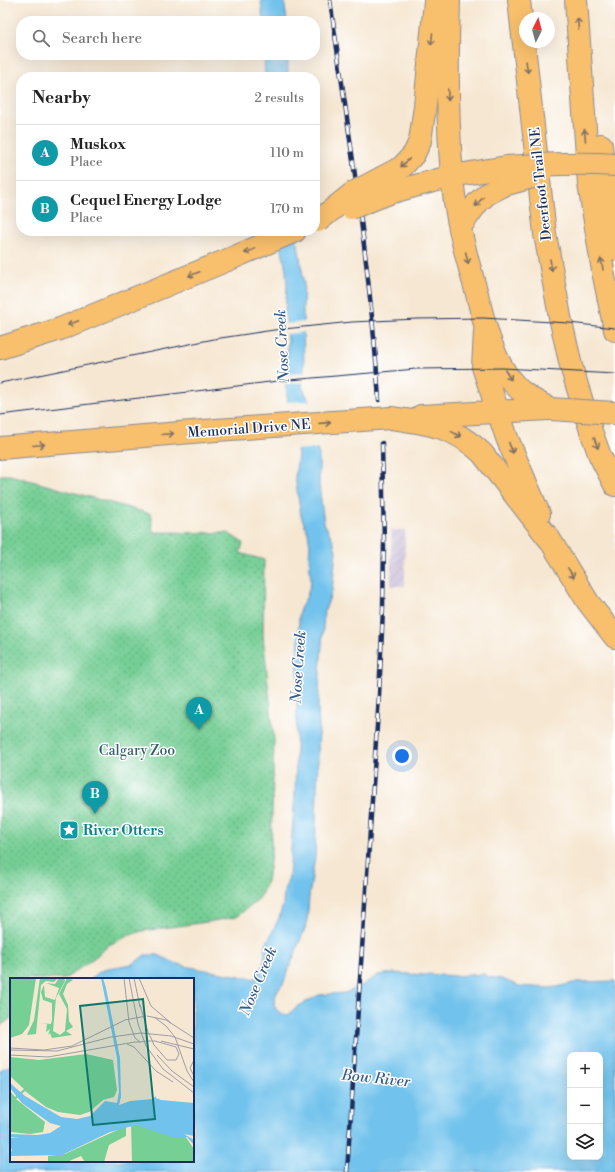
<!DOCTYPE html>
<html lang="en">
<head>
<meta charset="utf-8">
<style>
  :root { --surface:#fff; --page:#f2f2f2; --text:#222; --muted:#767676; --line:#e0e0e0; --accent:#111827 }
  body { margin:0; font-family:"Libre Bodoni",serif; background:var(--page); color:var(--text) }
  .controls { position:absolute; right:12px; bottom:12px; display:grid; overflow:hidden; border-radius:8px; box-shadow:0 4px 16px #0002 }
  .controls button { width:36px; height:36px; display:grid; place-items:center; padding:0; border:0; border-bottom:1px solid var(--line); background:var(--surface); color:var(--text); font:20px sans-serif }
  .compass { position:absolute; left:519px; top:12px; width:36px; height:36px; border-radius:50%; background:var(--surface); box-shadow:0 4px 16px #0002; rotate:6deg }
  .you { position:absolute; left:402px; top:756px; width:14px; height:14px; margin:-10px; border:3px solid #fff; border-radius:50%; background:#1a73e8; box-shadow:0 0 0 6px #1a73e833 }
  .badge { display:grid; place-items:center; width:26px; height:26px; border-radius:50%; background:var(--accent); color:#fff; font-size:13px; font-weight:700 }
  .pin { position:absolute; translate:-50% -33px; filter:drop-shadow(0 1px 2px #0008) }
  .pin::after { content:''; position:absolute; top:21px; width:14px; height:12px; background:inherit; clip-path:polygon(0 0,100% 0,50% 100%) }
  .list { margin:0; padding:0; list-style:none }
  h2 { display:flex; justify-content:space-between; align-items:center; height:52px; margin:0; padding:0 16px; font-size:17px }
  h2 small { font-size:13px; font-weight:400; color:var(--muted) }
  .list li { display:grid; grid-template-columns:26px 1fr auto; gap:12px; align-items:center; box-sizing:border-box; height:56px; padding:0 16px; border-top:1px solid var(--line) }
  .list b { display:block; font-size:15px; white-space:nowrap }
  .list p { margin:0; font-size:13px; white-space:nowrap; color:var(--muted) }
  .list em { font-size:13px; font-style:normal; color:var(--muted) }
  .icon { flex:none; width:22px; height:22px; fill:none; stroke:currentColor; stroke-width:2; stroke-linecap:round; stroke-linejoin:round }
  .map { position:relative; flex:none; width:615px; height:1172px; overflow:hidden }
  .search { position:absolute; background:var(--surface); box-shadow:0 4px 16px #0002; left:16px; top:16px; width:304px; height:44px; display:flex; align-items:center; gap:10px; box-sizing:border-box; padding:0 14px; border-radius:16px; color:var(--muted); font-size:15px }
  .panel { position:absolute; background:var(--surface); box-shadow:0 4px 16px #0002; left:16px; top:72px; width:304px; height:164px; border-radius:16px }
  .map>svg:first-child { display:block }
  .industrial { fill:url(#industrial-furrows) }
  .grass { fill:url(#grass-dots); stroke:#487f7a }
  .water { fill:#71c2ec; stroke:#4678a5; fill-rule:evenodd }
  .pier { fill:#f6e7d2 }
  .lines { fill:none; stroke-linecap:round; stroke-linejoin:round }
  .highway-casing { stroke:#888b98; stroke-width:24 }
  .highway { stroke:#f8bf6c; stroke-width:22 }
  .tram { stroke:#1b2f5e; stroke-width:1 }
  .rail-casing { stroke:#1b2f5e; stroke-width:4.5 }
  .rail { stroke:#fff; stroke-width:3; stroke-dasharray:9; stroke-linecap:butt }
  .highway-bridge-casing { stroke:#888b98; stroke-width:24; stroke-linecap:butt }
  .highway-bridge { stroke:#f8bf6c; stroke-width:22 }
  .oneway { stroke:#7e7064 }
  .labels { text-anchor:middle; stroke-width:3; stroke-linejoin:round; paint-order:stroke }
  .street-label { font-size:14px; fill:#1b2f5e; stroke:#fff }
  .park-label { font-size:14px; fill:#365f6e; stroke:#fff }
  .culture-label { font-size:14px; font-weight:bold; fill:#0d838f; stroke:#fff; text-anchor:start }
  .water-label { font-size:15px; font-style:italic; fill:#355b89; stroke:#fff }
  .inset-road { fill:none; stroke:#9e9da4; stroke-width:1 }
  .view { fill:#0f766e; fill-opacity:0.15; stroke:#0f766e; stroke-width:2 }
  .inset-edge { fill:none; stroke:#1b2f5e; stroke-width:2 }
</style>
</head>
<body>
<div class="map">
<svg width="615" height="1172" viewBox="0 0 615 1172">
  <defs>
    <pattern id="industrial-furrows" width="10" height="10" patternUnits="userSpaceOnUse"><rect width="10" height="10" fill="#cabfd7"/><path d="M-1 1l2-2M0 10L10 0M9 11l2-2" fill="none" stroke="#ada4bb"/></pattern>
    <pattern id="grass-dots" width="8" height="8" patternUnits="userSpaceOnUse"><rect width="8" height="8" fill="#76cf95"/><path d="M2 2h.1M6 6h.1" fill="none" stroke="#60a87d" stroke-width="1.8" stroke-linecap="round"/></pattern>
  </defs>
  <rect width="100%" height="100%" fill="#fff"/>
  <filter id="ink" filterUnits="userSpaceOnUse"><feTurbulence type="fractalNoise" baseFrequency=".025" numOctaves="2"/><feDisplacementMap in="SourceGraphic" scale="8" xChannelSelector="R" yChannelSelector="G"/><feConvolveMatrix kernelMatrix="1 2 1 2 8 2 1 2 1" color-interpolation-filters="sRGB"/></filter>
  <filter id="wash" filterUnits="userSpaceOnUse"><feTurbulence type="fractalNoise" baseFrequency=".012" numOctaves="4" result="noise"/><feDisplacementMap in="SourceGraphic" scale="16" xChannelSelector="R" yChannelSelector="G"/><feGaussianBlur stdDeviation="0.9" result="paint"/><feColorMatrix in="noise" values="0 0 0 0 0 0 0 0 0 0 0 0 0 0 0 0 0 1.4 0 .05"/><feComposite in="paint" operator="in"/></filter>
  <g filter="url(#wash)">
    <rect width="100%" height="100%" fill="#f6e7d2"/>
    <rect class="industrial" x="391" y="530" width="14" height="56"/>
    <polygon class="grass" points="0,475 10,475 151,514 153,532 228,533 243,543 240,553 264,560 263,635 274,740 271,855 267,881 262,893 255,902 236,917 207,922 142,931 125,937 109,945 95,957 65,979 11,979 11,1018 0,1026"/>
    <g class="water">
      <polygon points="261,0 284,0 287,21 263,21"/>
      <polygon points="264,55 288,55 288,77 265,77"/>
      <path d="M278,231h18l8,52 -1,24 1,60 -2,20 11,21 3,38 3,9v30l5,38 9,17 3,11 -4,40 -8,22 -6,93 1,21 -4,129 -6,41 -2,26 -24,61c-10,11 -15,28 5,31l7,-7 24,-13 26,-2 16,-7 17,-11 16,-2 31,2 4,-1 25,2 29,-2 6,3 13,2 17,7 29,2 9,-1 20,-5 38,-1v191h-615v-102l11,-5v96h182v-182h-102l8,-7 9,-4 25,-4 12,-9h13l17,8 14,4 67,12 8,-16 1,-16 14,-29 4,-13 1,-15 5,-13 6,-84 4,-177 1,-7 7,-13 4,-14 -2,-24 1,-13 -2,-12 -7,-17 -6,-39 3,-23 -9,-42 -3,-25 2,-47 -3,-29 2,-23 -1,-18zM570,1055h30v102h-30z"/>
    </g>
    <g class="pier">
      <polygon points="305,322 305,332 286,334 285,324"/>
      <polygon points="305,372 304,382 284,384 285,375"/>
      <polygon points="311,401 318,419 319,448 295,450 286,402"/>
    </g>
  </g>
  <g filter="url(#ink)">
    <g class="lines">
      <g class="highway-casing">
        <g id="highway">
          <path d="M449,0c-2,58 -2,117 3,176 3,40 14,80 25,118 7,29 16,66 36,89 11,13 23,18 37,26"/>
          <polyline points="519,0 545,234 560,317 571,366 591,431 600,456 615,485"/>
          <polyline points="576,0 589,184 603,271 615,330"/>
          <polyline points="601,145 609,220 615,249"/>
          <polyline points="383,177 402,167 414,154 420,141 425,106 435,1"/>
          <polyline points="389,193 452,176 507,167"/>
          <polyline points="460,227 478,202 487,194 504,185"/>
          <polyline points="485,332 483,367 507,438 539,514"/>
          <polyline points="0,348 60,329 230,259 295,231"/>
          <polyline points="421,416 549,409"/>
          <path d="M391,418c37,5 62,8 91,35l68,87 38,62 27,35"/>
          <polyline points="0,448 216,430"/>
        </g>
      </g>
      <use href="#highway" class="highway"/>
      <g class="tram">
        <polyline points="0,383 214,339 274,330 352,322 417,319 483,318 569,323 615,328"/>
        <polyline points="0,415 278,381 416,369 503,368 615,374"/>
      </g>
      <g class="rail-casing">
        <g id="rail">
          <path d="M330,0c19,133 40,266 49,400"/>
          <polyline points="347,1172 379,696 383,609 384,543 382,443"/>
        </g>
      </g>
      <use href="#rail" class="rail"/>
      <g class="highway-bridge-casing">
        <g id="highway-bridge">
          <path d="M507,167c37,-3 72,-5 108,-2"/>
          <polyline points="504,185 540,175"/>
          <polyline points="351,208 389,193"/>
          <polyline points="318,221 353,193 383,177"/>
          <polyline points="550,409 615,413"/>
          <polyline points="216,430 391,418"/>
        </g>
      </g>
      <use href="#highway-bridge" class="highway-bridge"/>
    </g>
    <defs><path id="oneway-shaft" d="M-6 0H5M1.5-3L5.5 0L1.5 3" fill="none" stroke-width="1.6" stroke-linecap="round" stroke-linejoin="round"/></defs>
    <g class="oneway">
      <use href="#oneway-shaft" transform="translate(578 24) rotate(-95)"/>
      <use href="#oneway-shaft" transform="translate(432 39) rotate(95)"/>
      <use href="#oneway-shaft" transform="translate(527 67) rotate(81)"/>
      <use href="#oneway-shaft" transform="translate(448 95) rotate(88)"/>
      <use href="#oneway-shaft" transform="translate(585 135) rotate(-95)"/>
      <use href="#oneway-shaft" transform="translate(405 163) rotate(137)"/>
      <use href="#oneway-shaft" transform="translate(479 202) rotate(131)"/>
      <use href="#oneway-shaft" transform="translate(250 251) rotate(156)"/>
      <use href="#oneway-shaft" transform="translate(467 258) rotate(77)"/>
      <use href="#oneway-shaft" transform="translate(602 264) rotate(-100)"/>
      <use href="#oneway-shaft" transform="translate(551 265) rotate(81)"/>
      <use href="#oneway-shaft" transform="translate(194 274) rotate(158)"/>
      <use href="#oneway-shaft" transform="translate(73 323) rotate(158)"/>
      <use href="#oneway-shaft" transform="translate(508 375) rotate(57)"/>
      <use href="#oneway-shaft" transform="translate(325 423) rotate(-4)"/>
      <use href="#oneway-shaft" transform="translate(168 434) rotate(-5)"/>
      <use href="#oneway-shaft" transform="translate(456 434) rotate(29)"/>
      <use href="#oneway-shaft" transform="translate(596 443) rotate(70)"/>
      <use href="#oneway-shaft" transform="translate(39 445) rotate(-5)"/>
      <use href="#oneway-shaft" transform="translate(511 448) rotate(68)"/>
      <use href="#oneway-shaft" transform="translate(571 573) rotate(58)"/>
    </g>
  </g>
  <defs>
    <g id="sight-square" transform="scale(1)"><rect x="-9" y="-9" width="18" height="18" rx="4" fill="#0f9aa8" stroke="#fff"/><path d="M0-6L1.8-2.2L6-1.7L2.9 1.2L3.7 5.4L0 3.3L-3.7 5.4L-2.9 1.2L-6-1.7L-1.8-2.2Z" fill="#fff"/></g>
  </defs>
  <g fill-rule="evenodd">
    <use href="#sight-square" x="69" y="830"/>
  </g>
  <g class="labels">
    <g class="street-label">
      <text transform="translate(540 184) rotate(-96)" y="5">Deerfoot Trail NE</text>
      <text transform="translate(249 428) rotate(-4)" y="5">Memorial Drive NE</text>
    </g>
    <g class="park-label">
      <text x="137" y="755">Calgary Zoo</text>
    </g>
    <g class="culture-label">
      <text x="83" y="835">River Otters</text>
    </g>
    <g class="water-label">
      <text transform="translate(282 346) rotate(-93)" y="5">Nose Creek</text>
      <text transform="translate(298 667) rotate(-86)" y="5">Nose Creek</text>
      <text transform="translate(258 981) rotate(-67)" y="5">Nose Creek</text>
      <text transform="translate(376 1078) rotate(6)" y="5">Bow River</text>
    </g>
  </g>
  <g transform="translate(10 978)">
    <rect width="184" height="184" fill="#f6e7d2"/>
    <path d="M0,0h26l-7,47 -7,9 -12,4zM30,0l17,1 -3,3 -8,-1 -5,4 -5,49 -9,1 7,-15zM49,0h5l1,3 -9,17 -3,33 7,4 5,-4 2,-22 -8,-15 8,-16 6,2 -6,4 -4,10 5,11 1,16 4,6 -7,4 6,4 -20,3 -2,-5 -2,2 2,-6 -4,3 1,-8 -7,-1 11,1 1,-4v-17l-9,-3 -2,-8 3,-7 1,12 10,3 4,-12 -13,-5 9,1zM76,76l27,6 4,30 -3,7 -11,3 -14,12 -9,3 -22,-3 -12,-5 -21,-16 -9,8 29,23 -2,10 -13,2 -20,-2v-41l5,6 9,-8 -14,-13v-19l29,3zM121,146l30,1 24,11 9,13v13h-62zM116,148v10l-17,9 -5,17h-19l-4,-6 -14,6h-19v-6l17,-2z" fill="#76cf95"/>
    <path d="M91,0h2l3,10 14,70 1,39 -2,8 11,-4 23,-2 3,-3v2l5,2 33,3v33l-10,-2 10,6v5l-7,-8h-15l-36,-12 -26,7 -48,23 -52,1 2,-7 -2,-1v-10l9,-1h-9v-3l28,1 12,-2 11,-7 -11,-3 -28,-20 -12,-15v-5l15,13 36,21 16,2 13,-3 15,-15 12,2 2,-11 -2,-34z" fill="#71c2ec"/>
    <path class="inset-road" d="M114,0l5,44 6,16 5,4M119,0l9,46 8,22 17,23 31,24M124,0l6,29M129,0l12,28 20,17M137,38l19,4 28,18M144,39l12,9 9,11 12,34 7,11M151,63l33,8M117,66l7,3 22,24 17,11M0,70l34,2 28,-4 53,-26 21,-4M0,72l47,1 54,-14 30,-4 30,3 23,8M0,77l38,2 87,-15h5l7,-1h8l21,6 3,7 -3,6h-9l-13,-15 -3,-7 -3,-6 -8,-27M147,77l15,16 22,16M184,82l-4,8 4,8"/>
    <path class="view" d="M133,21l12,120 -62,6 -13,-119z"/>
    <rect width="184" height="184" class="inset-edge"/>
  </g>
</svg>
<div class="controls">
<button>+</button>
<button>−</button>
<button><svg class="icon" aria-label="layers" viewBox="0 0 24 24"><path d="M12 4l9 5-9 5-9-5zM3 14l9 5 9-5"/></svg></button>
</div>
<svg class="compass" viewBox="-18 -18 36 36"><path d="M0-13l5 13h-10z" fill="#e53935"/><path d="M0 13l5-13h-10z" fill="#767676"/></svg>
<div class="you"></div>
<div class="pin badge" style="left:199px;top:730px;background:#0f9aa8">A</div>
<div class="pin badge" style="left:95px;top:814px;background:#0f9aa8">B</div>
<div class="search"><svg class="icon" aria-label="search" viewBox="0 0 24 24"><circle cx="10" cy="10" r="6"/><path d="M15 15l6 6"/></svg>Search here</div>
<section class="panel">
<h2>Nearby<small>2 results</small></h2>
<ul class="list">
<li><span class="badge" style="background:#0f9aa8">A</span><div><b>Muskox</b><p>Place</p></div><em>110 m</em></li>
<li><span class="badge" style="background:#0f9aa8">B</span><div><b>Cequel Energy Lodge</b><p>Place</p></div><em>170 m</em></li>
</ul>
</section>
</div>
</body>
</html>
